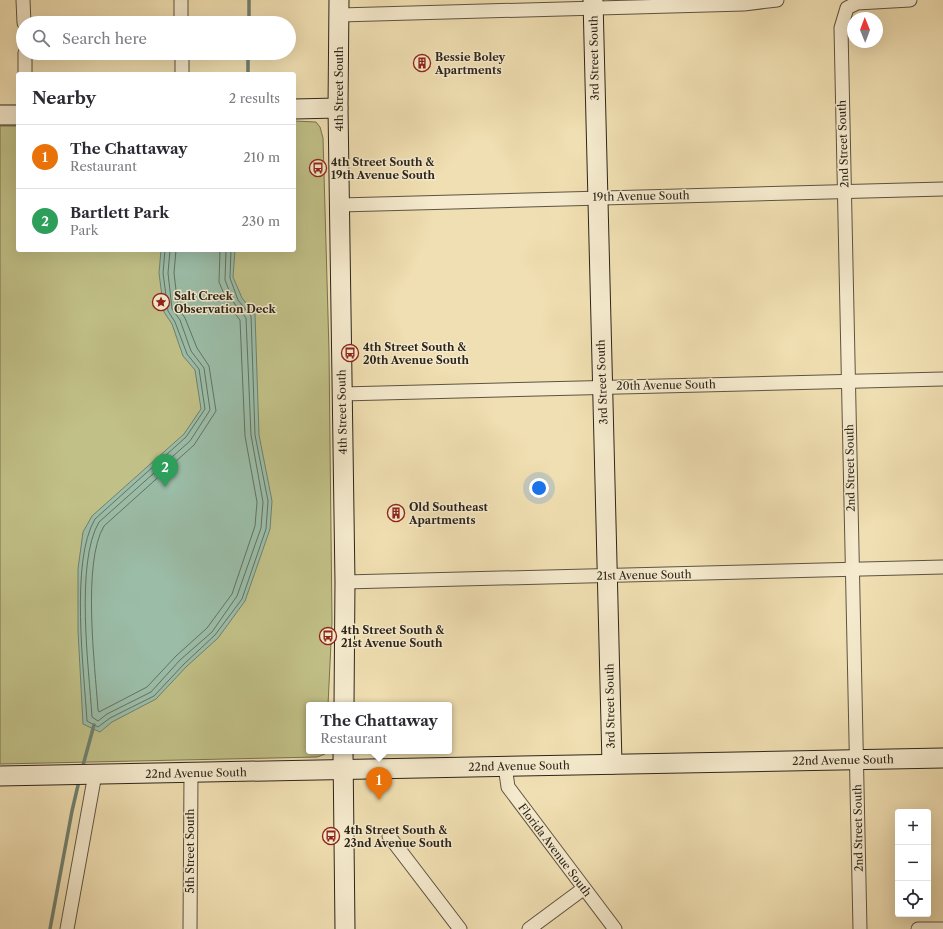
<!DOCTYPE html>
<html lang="en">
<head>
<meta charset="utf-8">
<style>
  :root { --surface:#fff; --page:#f7f7f7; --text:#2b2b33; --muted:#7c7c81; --line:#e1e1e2; --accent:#8f2418 }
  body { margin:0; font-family:"Libre Caslon Text",serif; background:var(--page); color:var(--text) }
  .controls { position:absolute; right:12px; bottom:12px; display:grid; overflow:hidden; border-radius:4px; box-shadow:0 4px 16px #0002 }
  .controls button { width:36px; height:36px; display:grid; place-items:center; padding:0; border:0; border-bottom:1px solid var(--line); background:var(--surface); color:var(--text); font:20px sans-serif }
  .compass { position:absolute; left:847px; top:12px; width:36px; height:36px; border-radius:50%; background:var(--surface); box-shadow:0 4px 16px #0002; rotate:359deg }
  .you { position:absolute; left:539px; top:488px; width:14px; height:14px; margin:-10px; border:3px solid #fff; border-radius:50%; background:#1a73e8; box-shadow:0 0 0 6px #1a73e833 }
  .badge { display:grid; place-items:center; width:26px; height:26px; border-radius:50%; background:var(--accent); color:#fff; font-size:13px; font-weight:700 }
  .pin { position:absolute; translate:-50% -33px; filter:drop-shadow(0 1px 2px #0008) }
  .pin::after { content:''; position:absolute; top:21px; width:14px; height:12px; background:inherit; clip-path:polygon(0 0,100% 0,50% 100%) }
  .popup { position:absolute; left:306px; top:702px; width:146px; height:52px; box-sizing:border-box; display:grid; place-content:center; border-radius:4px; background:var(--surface); filter:drop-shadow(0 1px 3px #0005); font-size:13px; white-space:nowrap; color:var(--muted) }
  .popup b { font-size:15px; color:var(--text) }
  .popup::after { content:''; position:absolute; left:50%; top:100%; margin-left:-8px; border:8px solid transparent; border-top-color:var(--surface) }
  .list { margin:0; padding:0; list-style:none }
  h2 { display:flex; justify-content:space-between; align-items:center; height:52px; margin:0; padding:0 16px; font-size:17px }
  h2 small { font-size:13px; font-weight:400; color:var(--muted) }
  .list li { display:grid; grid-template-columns:26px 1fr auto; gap:12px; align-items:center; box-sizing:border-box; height:64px; padding:0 16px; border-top:1px solid var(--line) }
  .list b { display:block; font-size:15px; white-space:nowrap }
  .list p { margin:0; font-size:13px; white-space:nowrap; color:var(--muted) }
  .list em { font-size:13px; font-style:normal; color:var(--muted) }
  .icon { flex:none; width:22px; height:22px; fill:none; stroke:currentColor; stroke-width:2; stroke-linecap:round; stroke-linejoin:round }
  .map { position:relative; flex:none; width:943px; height:929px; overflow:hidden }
  .search { position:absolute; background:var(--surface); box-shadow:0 4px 16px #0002; left:16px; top:16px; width:280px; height:44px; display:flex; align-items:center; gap:10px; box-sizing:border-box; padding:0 14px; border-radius:22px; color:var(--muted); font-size:15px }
  .panel { position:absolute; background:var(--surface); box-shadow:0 4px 16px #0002; left:16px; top:72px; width:280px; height:180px; border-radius:4px }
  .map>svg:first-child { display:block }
  .green { fill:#c1c087; stroke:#767251 }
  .water { fill:#9bbda8; stroke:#6f8070 }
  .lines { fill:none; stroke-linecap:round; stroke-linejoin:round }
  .shore { stroke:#647162; stroke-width:1 }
  .stream { stroke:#6f8070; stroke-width:3.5 }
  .street-casing { stroke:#5d5441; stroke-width:15 }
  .secondary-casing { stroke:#2c251b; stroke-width:21 }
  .street { stroke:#f5eacd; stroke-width:13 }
  .secondary { stroke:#f5eacd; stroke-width:19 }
  .labels { text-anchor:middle; stroke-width:3; stroke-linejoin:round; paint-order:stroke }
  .poi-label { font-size:11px; font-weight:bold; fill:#2c251b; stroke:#f5eacd; text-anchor:start }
  .street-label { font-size:11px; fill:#2c251b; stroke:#f5eacd }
</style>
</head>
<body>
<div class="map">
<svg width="943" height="929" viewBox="0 0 943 929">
  <rect width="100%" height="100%" fill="#f0dfb2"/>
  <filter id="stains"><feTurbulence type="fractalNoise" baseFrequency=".005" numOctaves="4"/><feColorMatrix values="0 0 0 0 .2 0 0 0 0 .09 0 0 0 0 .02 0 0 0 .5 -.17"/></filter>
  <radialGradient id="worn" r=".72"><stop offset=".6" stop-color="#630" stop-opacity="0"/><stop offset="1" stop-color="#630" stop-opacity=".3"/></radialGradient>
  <polygon class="green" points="294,121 316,122 320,127 323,138 329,351 332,622 328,705 309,705 309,751 326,751 325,754 317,757 0,764 0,126 18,126 18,250 294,250"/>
  <polygon class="water" points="161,250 235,250 233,277 242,298 255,314 259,435 272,501 270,529 245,601 218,638 186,667 156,699 112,722 100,732 83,724 78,631 78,569 83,532 92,516 184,434 201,409 195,370 183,356 172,324 164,312 159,273"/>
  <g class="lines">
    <g class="shore">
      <path d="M165,250l-2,23 5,38 7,11 12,32 12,15 6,40 -19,28 -91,82c-25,42 -11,151 -8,202l11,6 12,-9 44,-22 30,-32 31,-29 27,-36 24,-70 2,-28 -13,-66 -4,-119 -13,-16 -8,-22 1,-28"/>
      <path d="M170,250l-2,23 4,36 8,11 11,31 13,17 6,42 -20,31 -91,81c-24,41 -10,147 -7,195l6,4 9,-7 44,-22 29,-32 32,-28 25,-36 24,-68 2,-26 -12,-67 -5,-117 -12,-15 -9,-23 1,-30"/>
      <path d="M176,250l-2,23 4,34 7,11 12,30 12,18 7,45 -22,34 -90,81c-22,37 -9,139 -6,184l1,2 48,-25 29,-31 31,-28 25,-34 23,-68 2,-24 -12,-66 -5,-116 -11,-14 -10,-24 1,-32"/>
    </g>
    <g class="stream">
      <polyline points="249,23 249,0"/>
      <polyline points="248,74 248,53"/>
      <polyline points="82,769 94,725"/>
      <polyline points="50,929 72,811 79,781"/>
    </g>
    <g class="street-casing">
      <g id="street">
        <polyline points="23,0 24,23"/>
        <polyline points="181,0 181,23"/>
        <polyline points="340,15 744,4 777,0"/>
        <polyline points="25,53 25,74"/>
        <polyline points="182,53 182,74"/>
        <polyline points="340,205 943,189"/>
        <polyline points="342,394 943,379"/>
        <polyline points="345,582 943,567"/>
        <polyline points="505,766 508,787 615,929"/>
        <polyline points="389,836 460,929"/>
        <polyline points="67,929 95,774"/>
        <polyline points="190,929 191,774"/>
        <polyline points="529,929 583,889"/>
        <polyline points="860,929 841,28 847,8 857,3 910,0"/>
        <polyline points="918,929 943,929"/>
      </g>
    </g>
    <g class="secondary-casing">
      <g id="secondary">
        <polyline points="339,0 338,108 345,582 344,705"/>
        <polyline points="593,0 612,764"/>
        <polyline points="294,109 338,108"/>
        <polyline points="0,115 18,115"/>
        <polyline points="343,751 345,929"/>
        <polyline points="0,776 943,758"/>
      </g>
    </g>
    <use href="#street" class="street"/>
    <use href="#secondary" class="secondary"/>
  </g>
  <defs>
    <g id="building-ring" transform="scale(0.9)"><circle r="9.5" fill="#f5eacd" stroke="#8f2418" stroke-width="1.5"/><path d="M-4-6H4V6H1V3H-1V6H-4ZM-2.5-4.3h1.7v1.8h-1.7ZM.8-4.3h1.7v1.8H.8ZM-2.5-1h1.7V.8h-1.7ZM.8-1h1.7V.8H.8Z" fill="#8f2418"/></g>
    <g id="bus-ring" transform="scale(0.9)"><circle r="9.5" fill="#f5eacd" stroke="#8f2418" stroke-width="1.5"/><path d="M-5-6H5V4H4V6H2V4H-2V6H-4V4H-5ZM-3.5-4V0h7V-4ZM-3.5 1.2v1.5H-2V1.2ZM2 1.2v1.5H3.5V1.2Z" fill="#8f2418"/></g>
    <g id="sight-ring" transform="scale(0.9)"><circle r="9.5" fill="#f5eacd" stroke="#8f2418" stroke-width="1.5"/><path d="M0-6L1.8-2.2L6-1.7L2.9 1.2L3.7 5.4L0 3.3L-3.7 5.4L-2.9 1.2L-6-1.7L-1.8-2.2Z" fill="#8f2418"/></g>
  </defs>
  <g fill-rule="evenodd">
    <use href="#building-ring" x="422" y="63"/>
    <use href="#bus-ring" x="318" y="168"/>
    <use href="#sight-ring" x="161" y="302"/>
    <use href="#bus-ring" x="350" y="353"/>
    <use href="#building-ring" x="396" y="513"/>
    <use href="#bus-ring" x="328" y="636"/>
    <use href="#bus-ring" x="331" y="836"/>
  </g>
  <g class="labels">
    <g class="poi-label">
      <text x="435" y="61">Bessie Boley<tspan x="435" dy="13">Apartments</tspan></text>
      <text x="331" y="166">4th Street South &amp;<tspan x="331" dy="13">19th Avenue South</tspan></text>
      <text x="174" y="300">Salt Creek<tspan x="174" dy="13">Observation Deck</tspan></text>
      <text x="363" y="351">4th Street South &amp;<tspan x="363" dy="13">20th Avenue South</tspan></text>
      <text x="409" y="511">Old Southeast<tspan x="409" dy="13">Apartments</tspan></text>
      <text x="341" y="634">4th Street South &amp;<tspan x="341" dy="13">21st Avenue South</tspan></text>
      <text x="344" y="834">4th Street South &amp;<tspan x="344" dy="13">23nd Avenue South</tspan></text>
    </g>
    <g class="street-label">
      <text transform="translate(594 58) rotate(-91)" y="4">3rd Street South</text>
      <text transform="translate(339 89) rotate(-90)" y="4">4th Street South</text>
      <text transform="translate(843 144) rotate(-92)" y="4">2nd Street South</text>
      <text transform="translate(641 196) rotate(-1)" y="4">19th Avenue South</text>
      <text transform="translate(602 382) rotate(-92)" y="4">3rd Street South</text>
      <text transform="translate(666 385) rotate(-1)" y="4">20th Avenue South</text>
      <text transform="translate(342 412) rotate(-91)" y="4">4th Street South</text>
      <text transform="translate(850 468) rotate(-91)" y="4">2nd Street South</text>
      <text transform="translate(644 575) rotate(-1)" y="4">21st Avenue South</text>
      <text transform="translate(610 706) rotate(-91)" y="4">3rd Street South</text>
      <text transform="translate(843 760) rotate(-1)" y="4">22nd Avenue South</text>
      <text transform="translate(519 766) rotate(-1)" y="4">22nd Avenue South</text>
      <text transform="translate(196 773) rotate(-1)" y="4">22nd Avenue South</text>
      <text transform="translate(858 828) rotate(-91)" y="4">2nd Street South</text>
      <text transform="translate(555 850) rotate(53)" y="4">Florida Avenue South</text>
      <text transform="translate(190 851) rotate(-90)" y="4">5th Street South</text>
    </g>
  </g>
  <rect width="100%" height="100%" filter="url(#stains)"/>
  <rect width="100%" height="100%" fill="url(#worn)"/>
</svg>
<div class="controls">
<button>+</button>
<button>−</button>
<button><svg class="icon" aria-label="locate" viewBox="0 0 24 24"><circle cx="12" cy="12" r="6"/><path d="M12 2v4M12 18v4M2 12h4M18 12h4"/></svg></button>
</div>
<svg class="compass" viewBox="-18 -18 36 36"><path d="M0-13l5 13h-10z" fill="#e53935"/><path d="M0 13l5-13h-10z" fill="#7c7c81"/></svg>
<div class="you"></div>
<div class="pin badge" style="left:379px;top:800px;background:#e8710a">1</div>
<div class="popup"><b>The Chattaway</b>Restaurant</div>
<div class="pin badge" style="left:165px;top:487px;background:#2e9e5b">2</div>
<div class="search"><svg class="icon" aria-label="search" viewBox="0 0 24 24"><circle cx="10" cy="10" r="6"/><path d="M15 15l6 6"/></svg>Search here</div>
<section class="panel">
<h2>Nearby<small>2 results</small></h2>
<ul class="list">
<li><span class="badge" style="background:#e8710a">1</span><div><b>The Chattaway</b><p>Restaurant</p></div><em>210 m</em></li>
<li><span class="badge" style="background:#2e9e5b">2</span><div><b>Bartlett Park</b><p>Park</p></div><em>230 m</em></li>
</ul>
</section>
</div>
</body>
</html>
